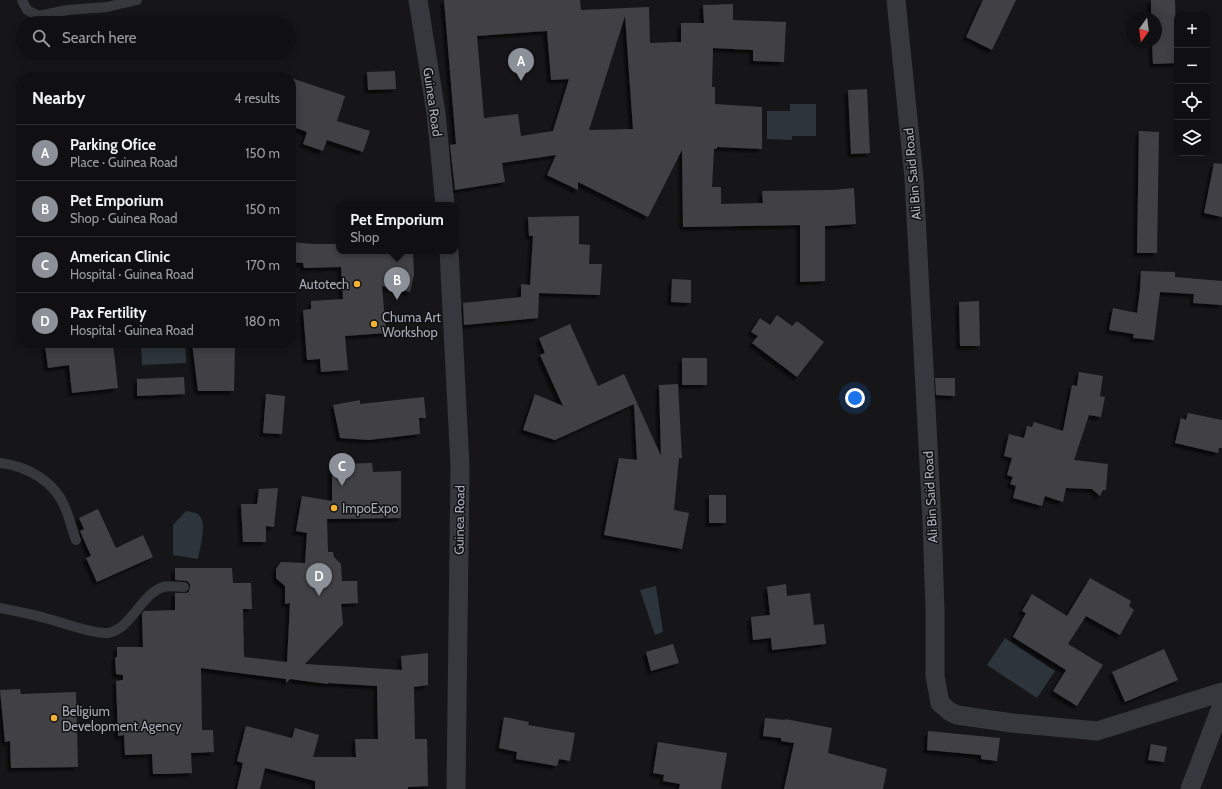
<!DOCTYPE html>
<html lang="en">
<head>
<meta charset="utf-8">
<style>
  :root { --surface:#101012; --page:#19191b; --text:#f1f3f6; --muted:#9c9d9f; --line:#303032; --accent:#8c9099 }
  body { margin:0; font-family:Cabin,sans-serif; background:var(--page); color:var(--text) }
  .controls { position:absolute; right:12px; top:12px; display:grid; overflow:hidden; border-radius:8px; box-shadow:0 2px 10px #0003 }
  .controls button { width:36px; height:36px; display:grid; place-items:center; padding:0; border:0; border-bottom:1px solid var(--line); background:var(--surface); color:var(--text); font:20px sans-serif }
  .compass { position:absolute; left:1126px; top:12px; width:36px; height:36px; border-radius:50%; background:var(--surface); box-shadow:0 2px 10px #0003; rotate:194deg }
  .you { position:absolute; left:855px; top:398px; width:14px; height:14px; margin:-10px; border:3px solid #fff; border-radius:50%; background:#1a73e8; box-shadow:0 0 0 6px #1a73e833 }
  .badge { display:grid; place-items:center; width:26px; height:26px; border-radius:50%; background:var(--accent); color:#fff; font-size:13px; font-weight:700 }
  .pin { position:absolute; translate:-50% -33px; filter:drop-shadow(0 1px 2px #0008) }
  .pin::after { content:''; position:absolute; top:21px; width:14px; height:12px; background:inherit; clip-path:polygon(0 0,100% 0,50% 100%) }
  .popup { position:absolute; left:336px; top:202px; width:122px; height:52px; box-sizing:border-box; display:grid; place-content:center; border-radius:8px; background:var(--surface); filter:drop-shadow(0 1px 3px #0005); font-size:13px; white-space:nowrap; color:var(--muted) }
  .popup b { font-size:15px; color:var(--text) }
  .popup::after { content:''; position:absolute; left:50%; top:100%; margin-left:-8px; border:8px solid transparent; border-top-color:var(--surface) }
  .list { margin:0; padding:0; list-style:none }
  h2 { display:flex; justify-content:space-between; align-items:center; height:52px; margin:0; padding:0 16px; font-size:17px }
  h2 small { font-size:13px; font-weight:400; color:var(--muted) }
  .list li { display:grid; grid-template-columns:26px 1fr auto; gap:12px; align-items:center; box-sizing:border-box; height:56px; padding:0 16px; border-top:1px solid var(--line) }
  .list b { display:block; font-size:15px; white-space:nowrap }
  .list p { margin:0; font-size:13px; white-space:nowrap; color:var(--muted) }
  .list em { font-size:13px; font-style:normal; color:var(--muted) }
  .icon { flex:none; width:22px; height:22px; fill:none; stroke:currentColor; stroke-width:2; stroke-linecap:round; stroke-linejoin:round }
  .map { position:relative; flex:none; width:1222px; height:789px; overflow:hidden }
  .search { position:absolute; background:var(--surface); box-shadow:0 2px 10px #0003; left:16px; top:16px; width:280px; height:44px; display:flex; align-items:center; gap:10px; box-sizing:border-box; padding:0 14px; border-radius:22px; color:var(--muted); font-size:15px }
  .panel { position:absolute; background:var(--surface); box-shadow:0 2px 10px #0003; left:16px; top:72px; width:280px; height:276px; border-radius:16px }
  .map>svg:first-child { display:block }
  .water { fill:#2c353c }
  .building { fill:#404145; fill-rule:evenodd; filter:url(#shadow) }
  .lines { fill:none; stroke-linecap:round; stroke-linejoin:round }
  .lane { stroke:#37383d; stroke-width:10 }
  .street { stroke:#37383d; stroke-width:19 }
  .poi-dot { fill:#f2b134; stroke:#111113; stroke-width:1.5 }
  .labels { text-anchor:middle; stroke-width:3; stroke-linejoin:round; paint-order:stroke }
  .street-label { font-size:13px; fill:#a8adb8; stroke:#111113 }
  .poi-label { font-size:13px; fill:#a8adb8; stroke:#111113; text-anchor:start }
</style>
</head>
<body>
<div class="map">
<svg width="1222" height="789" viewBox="0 0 1222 789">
  <defs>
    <filter id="shadow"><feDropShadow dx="-3.5" dy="3.5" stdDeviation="1" flood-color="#0009"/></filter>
  </defs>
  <rect width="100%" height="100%" fill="#161618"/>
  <g class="water">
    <polygon points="790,104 816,104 816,136 792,136 792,140 767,139 767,111 790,111"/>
    <polygon points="141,343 185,343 186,363 142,365"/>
    <path d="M186,511c3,1 7,1 10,2 13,6 4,34 2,46l-25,-4v-30z"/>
    <polygon points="656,586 663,632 655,635 640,590"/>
    <polygon points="1005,638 1055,671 1037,698 987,665"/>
  </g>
  <g class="building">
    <path d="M444,0h136l1,10 68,-3 1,36 31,-1v-19h23l-1,-18 30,-1v16l53,2 -2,40 -31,-1v-11l-40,-2 -1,39h3v17l47,3v42l-45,-2v2h-3l-2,38h9v17l42,-1 -1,-12 69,-1 23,-2 2,36 -31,2v55l-25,1v-57l-117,2 -1,-77 -34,67 -70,-35v8l-31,-15 9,-20 -54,8 3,19 -50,8 -5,-45 6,-1zM625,16l8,113 -44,1zM547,31l4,49 18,-1 -16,52 -32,5 -3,-22 -34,4 -7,-82z"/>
    <polygon points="983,0 1016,0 992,50 966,37"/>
    <polygon points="1151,0 1175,0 1177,63 1153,64 1152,42 1156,42 1156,18 1151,18"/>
    <polygon points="395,71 396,89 368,90 367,72"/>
    <polygon points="291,78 345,96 337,121 370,131 363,152 327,140 323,151 303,144 307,132 291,126"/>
    <polygon points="867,89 870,153 851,154 848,90"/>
    <polygon points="1139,131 1159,132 1157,253 1137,253"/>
    <polygon points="1214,163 1222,164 1222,217 1204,213"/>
    <polygon points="579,216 579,244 590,245 589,264 602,264 600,295 539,293 538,318 464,325 463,303 521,297 521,284 530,285 533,236 529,236 528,217"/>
    <polygon points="291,242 313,244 339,244 339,251 413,251 414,275 410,292 382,286 386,333 345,336 348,370 321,372 320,359 307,360 303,310 311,309 311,301 343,299 341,267 304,268 303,263 291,262"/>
    <polygon points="1141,271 1175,272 1175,277 1222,281 1222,305 1193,303 1194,294 1160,292 1154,340 1133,338 1134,334 1109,330 1113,308 1137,313 1140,290"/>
    <polygon points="672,279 691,280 691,303 671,302"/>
    <polygon points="979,301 980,346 960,346 959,302"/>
    <polygon points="777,315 792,326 797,321 824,342 797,377 752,343 758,336 751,332 760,318 770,325"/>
    <polygon points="570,324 598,386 624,374 661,456 659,385 678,384 682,458 679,458 674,510 689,513 682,549 604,535 619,458 637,460 634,404 555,440 523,430 535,394 563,406 540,355 545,353 539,338"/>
    <polygon points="69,343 113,343 118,388 72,393 69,365 48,368 45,346"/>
    <polygon points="192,343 235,343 234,391 198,391"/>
    <rect x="682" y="358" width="25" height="27"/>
    <polygon points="1079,372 1103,376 1100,396 1105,397 1101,417 1089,415 1074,460 1108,464 1106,490 1103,490 1100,496 1092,489 1066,488 1063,502 1045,496 1042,506 1013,498 1016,486 1010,484 1013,477 1007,475 1012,458 1004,456 1009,434 1024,438 1027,426 1032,427 1034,422 1063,431 1072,385 1077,386"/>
    <polygon points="184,377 185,394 137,396 137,379"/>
    <polygon points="935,378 955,378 955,396 936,395"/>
    <polygon points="266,394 285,396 282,434 263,433"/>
    <polygon points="424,397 426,418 419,418 420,434 369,440 340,438 333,405 360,400 360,404"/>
    <polygon points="1188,413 1222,420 1222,448 1219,448 1218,453 1175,443 1181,418 1186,420"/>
    <polygon points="372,463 373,472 401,471 401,518 327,519 328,552 333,552 334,557 341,564 342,581 357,581 358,603 341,604 343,624 305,664 402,670 401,656 428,653 428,685 414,687 415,739 427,739 428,786 408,787 408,789 315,789 315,781 265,768 260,789 237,789 243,763 237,761 246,726 292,738 295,728 319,735 313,757 356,757 355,739 378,739 377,686 328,683 328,684 290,679 286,683 286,679 201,668 202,730 213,730 214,752 191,753 192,773 164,774 153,774 152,754 125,755 124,735 118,736 116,681 123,680 123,675 116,674 115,657 117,657 117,647 143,647 142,614 144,611 175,610 175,593 187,593 189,591 190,587 190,584 187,581 175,580 175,568 232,568 233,583 251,583 252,609 243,609 244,657 287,662 290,603 285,604 285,586 276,578 276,569 281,562 305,563 307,533 296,531 302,496 332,501 332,464"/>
    <polygon points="278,488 274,527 266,526 266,542 243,542 241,504 257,504 259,489"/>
    <rect x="709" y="495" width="17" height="28"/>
    <polygon points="98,509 116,548 143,535 153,557 97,582 86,558 91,556 80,531 84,529 79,518"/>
    <polygon points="1090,578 1131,601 1129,606 1134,610 1120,635 1086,616 1068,644 1103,665 1077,706 1053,691 1066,670 1013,637 1026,613 1022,611 1032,594 1067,616"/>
    <polygon points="786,584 787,596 810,593 814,625 824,624 826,644 772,650 771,638 753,640 751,617 770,615 767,587"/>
    <polygon points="673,644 679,663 651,671 646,652"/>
    <polygon points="1164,649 1178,680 1125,702 1112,672"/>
    <polygon points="20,689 21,694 76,692 78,767 11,768 10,741 5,742 0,690"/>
    <polygon points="504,717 529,722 528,725 575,733 570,761 559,759 557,766 516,759 517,752 499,748"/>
    <polygon points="765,718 785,720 785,719 832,728 828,753 887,769 883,789 784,789 794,743 781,741 781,738 763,736"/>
    <polygon points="928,731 1000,738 997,761 981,759 981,755 927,750"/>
    <polygon points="658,742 727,753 721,789 679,789 680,784 663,781 664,775 653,773"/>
    <polygon points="1151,744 1167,747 1164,762 1148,760"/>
  </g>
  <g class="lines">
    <g class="lane">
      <polyline points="22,0 27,10 39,16 67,10 107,7 137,0"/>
      <path d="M0,463c28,3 56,19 66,47 4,9 6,20 10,30"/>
      <path d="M0,608c15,3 30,6 45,10 16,4 47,16 62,15 24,-3 33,-38 56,-46 5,-2 15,0 21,0"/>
    </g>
    <g class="street">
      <polyline points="418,0 436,113 445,205"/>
      <polyline points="896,0 914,178 932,521 935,611 935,676 940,703 949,711 957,715 1012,723 1097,731 1222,692"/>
      <polyline points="449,251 460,466 456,789"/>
      <polyline points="1190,789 1222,705"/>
    </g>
  </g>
  <g class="poi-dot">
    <circle cx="357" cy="284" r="4"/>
    <circle cx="374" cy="324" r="4"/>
    <circle cx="334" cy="508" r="4"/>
    <circle cx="54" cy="718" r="4"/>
  </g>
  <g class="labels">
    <g class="street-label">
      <text transform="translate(433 102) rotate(82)" y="5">Guinea Road</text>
      <text transform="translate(912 174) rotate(-95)" y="5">Ali Bin Said Road</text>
      <text transform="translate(930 497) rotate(-93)" y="5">Ali Bin Said Road</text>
      <text transform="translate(459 520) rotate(-89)" y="5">Guinea Road</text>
    </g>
    <g class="poi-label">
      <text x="349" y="289" text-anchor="end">Autotech</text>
      <text x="382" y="322">Chuma Art<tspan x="382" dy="15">Workshop</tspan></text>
      <text x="342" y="513">ImpoExpo</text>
      <text x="62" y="716">Beligium<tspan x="62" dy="15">Development Agency</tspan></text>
    </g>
  </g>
</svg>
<div class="controls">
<button>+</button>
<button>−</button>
<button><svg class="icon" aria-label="locate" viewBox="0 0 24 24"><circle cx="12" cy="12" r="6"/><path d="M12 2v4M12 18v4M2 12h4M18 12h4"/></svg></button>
<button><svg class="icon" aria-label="layers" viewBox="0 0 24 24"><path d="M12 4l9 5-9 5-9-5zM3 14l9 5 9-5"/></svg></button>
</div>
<svg class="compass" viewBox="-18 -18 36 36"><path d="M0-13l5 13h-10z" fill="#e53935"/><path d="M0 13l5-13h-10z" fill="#9c9d9f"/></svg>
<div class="you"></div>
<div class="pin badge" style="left:521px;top:81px">A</div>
<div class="pin badge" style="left:397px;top:300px">B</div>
<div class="popup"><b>Pet Emporium</b>Shop</div>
<div class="pin badge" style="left:342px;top:486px">C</div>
<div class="pin badge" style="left:319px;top:596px">D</div>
<div class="search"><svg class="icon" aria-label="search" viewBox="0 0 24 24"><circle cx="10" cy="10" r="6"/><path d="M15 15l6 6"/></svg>Search here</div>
<section class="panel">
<h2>Nearby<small>4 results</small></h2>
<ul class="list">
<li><span class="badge">A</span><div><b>Parking Ofice</b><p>Place · Guinea Road</p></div><em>150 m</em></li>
<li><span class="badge">B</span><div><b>Pet Emporium</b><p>Shop · Guinea Road</p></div><em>150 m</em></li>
<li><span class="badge">C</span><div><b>American Clinic</b><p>Hospital · Guinea Road</p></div><em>170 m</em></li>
<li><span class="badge">D</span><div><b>Pax Fertility</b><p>Hospital · Guinea Road</p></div><em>180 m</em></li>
</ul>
</section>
</div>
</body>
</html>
